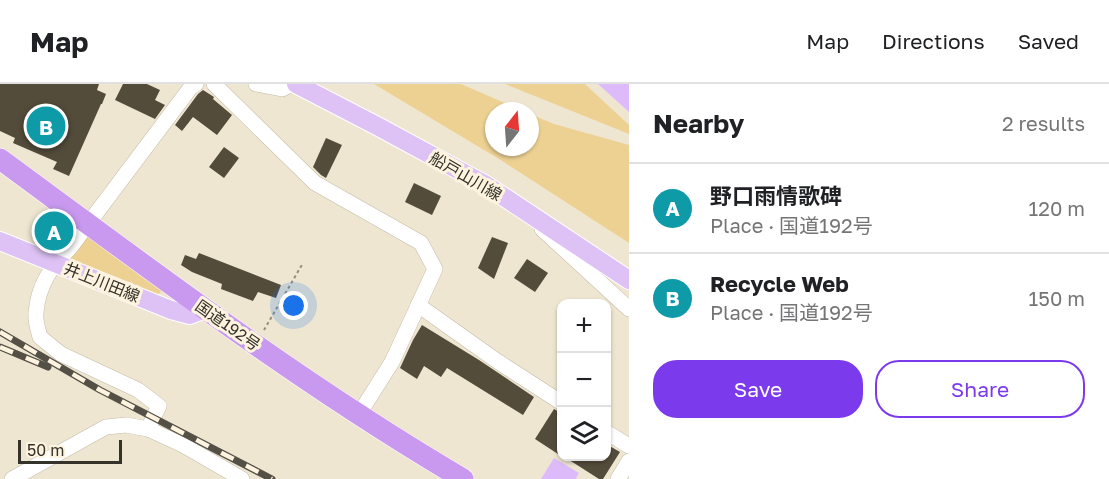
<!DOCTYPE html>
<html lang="en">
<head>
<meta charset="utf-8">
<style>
  :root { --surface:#fff; --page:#f6f6f6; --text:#202124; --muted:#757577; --line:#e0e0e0; --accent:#7c3aed }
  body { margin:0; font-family:"Golos Text","Noto Sans JP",sans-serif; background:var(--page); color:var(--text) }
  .controls { position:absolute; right:18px; bottom:18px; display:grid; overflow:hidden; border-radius:12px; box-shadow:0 2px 4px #0004 }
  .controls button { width:54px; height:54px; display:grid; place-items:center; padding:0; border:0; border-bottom:2px solid var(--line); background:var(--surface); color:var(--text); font:30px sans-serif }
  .compass { position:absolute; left:485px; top:18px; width:54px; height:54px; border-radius:50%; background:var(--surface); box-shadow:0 2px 4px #0004; rotate:17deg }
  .scale { position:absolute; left:18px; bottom:15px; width:104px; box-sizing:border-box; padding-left:6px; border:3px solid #35322a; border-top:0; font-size:16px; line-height:21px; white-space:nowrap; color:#35322a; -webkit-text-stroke:4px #fdf3df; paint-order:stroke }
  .you { position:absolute; left:294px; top:222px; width:21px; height:21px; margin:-15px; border:4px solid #fff; border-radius:50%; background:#1a73e8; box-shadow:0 0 0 9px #1a73e833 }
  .badge { display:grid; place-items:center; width:39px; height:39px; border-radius:50%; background:var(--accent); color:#fff; font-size:20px; font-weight:700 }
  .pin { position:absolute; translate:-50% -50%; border:3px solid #fff; box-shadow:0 2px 6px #0006 }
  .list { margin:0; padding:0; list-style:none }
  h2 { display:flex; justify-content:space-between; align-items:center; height:78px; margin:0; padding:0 24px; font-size:26px }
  h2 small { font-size:20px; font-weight:400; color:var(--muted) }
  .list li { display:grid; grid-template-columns:39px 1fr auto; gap:18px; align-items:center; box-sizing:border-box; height:90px; padding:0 24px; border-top:2px solid var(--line) }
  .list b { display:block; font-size:22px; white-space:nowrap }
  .list p { margin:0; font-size:20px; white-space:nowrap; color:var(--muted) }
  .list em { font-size:20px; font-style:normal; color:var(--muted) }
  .actions { display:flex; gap:12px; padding:18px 24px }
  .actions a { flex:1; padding:14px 0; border:2px solid var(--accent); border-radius:24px; text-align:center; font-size:21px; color:var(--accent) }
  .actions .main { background:var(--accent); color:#fff }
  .icon { flex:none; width:33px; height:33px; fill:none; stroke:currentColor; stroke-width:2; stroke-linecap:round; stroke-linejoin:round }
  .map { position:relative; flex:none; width:629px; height:395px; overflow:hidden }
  header { display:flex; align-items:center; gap:36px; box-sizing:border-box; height:84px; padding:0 30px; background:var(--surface); border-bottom:2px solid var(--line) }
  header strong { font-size:28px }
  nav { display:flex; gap:33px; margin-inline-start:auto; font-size:21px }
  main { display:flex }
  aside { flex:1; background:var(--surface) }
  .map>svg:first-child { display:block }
  .green { fill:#edd193 }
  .water { fill:#ddbbfa }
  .building { fill:#544c3b }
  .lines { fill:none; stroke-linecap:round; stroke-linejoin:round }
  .minor-casing { stroke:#c4bba8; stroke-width:16 }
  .major-casing { stroke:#fff; stroke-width:20 }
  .highway-casing { stroke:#fff; stroke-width:22 }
  .path { stroke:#938d7f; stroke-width:2; stroke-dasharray:3 3; stroke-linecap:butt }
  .minor { stroke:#fff; stroke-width:15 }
  .major { stroke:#dec2f5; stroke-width:18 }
  .highway { stroke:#c899ee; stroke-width:21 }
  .rail-casing { stroke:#545046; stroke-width:7 }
  .rail { stroke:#fdf3df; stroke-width:4.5; stroke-dasharray:14; stroke-linecap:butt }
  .labels { text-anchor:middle; stroke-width:6; stroke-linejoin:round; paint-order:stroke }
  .street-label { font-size:16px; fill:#35322a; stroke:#fdf3df }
</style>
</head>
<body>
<header>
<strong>Map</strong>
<nav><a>Map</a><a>Directions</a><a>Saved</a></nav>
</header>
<main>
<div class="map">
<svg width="629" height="395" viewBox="0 0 629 395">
  <rect width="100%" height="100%" fill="#efe6d2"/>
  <g class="green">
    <polygon points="374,0 461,0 523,27 494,27 494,63 530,63 530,30 554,40 629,61 629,159 499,75"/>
    <polygon points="505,0 585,0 629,41 629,50"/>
    <polygon points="85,149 164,204 157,212 65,174"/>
  </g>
  <g class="water">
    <polygon points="598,0 629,0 629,28"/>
    <polygon points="554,374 579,389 576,394 577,395 541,395"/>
  </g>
  <g class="building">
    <polygon points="0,0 99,0 97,6 106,10 102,20 101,20 69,92 53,85 57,78 13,59 15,54 0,47"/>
    <polygon points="123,0 147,0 160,6 155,16 165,21 155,35 115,16"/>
    <polygon points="203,6 214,13 213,15 232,31 217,51 193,33 182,47 175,41 198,10"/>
    <polygon points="326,54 342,61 326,94 321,91 313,83"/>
    <polygon points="224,63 239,74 224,94 209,83"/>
    <polygon points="414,99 441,112 432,131 405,118"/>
    <polygon points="492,153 508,159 494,195 478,184"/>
    <polygon points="199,169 281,201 276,214 258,208 253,217 221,205 222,200 192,188 181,181 185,171 196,175"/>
    <polygon points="527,175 548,189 535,208 514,194"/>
    <polygon points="422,241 479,276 534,313 523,331 447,284 441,293 424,282 417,295 400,284 413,256"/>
    <polygon points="554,325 561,329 561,372 535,355"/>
    <polygon points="606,360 620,368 603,395 599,395 563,372 606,372"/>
  </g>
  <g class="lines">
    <g class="minor-casing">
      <g id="minor">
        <polyline points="214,0 315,99 421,159 435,185 392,278 359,330"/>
        <polyline points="256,0 282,5 292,0"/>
        <polyline points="542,145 629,225"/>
        <polyline points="418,221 497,277 562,319"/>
        <path d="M148,345l11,-23 -21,-16 -77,-36 -21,-17c-2,-8 -5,-16 -4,-24 2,-28 15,-46 34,-65l121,-161 5,-3"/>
        <polyline points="606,348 629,362"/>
        <polyline points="12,395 106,343 126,341 148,345 183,361 242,395"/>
        <polyline points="618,395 629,377"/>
      </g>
    </g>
    <g class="major-casing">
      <g id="major">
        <polyline points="296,0 379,43 486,101 629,196"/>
        <polyline points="0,157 171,226 190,231 205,225"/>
      </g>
    </g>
    <g class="highway-casing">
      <path id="highway" d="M0,75c151,111 301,225 463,320"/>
    </g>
    <polyline class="path" points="264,246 303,179"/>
    <use href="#minor" class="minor"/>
    <use href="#major" class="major"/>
    <use href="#highway" class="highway"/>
    <g class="rail-casing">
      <g id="rail">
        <polyline points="0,248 100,306 272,395"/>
        <polyline points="0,263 48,283"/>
      </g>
    </g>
    <use href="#rail" class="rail"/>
  </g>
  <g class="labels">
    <g class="street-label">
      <text transform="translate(466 92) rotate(30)" y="6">船戸山川線</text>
      <text transform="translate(102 198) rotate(22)" y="6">井上川田線</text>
      <text transform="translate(228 241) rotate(35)" y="6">国道192号</text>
    </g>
  </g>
</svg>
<div class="controls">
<button>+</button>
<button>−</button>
<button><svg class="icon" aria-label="layers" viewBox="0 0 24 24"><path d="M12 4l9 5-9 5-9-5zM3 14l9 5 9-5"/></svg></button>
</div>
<svg class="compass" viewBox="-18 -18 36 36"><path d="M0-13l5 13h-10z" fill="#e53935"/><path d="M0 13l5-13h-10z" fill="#757577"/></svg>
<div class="scale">50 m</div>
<div class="you"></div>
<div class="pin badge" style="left:54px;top:147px;background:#0f9aa8">A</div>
<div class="pin badge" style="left:46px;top:42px;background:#0f9aa8">B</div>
</div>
<aside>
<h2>Nearby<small>2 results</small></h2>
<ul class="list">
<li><span class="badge" style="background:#0f9aa8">A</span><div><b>野口雨情歌碑</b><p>Place · 国道192号</p></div><em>120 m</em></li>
<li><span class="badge" style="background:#0f9aa8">B</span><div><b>Recycle Web</b><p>Place · 国道192号</p></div><em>150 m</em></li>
</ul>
<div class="actions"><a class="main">Save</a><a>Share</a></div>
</aside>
</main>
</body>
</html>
